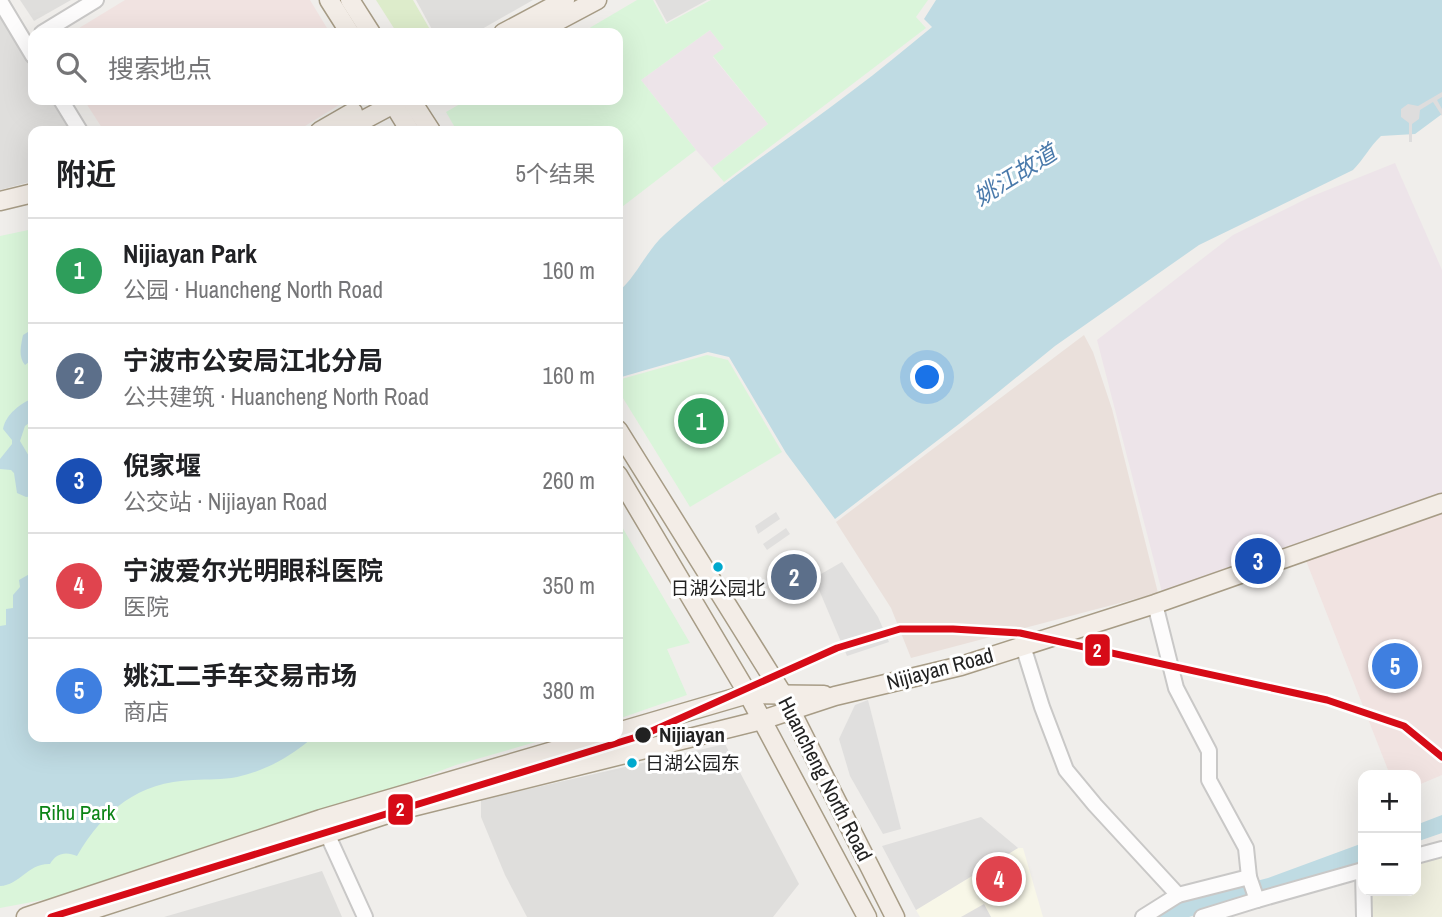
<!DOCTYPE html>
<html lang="zh">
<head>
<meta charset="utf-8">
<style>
  :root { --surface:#fff; --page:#f6f6f6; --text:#202124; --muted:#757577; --line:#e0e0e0; --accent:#7c3aed }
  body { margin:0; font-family:"Archivo Narrow","Noto Sans SC",sans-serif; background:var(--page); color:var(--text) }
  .controls { position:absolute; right:21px; bottom:21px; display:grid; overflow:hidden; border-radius:14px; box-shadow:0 7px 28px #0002 }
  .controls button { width:63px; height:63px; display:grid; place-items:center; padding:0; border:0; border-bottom:2px solid var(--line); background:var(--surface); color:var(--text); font:35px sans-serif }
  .you { position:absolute; left:928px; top:378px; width:24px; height:24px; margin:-18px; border:5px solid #fff; border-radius:50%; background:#1a73e8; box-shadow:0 0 0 10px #1a73e833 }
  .badge { display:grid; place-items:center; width:46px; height:46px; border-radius:50%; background:var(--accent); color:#fff; font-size:23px; font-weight:700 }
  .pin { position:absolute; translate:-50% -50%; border:4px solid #fff; box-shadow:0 2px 7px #0006 }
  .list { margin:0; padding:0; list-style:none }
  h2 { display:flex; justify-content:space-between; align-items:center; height:91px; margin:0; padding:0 28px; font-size:30px }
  h2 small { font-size:23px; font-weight:400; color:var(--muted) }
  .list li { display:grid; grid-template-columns:46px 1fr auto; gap:21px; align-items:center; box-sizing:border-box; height:105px; padding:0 28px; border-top:2px solid var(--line) }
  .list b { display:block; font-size:26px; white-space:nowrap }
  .list p { margin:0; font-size:23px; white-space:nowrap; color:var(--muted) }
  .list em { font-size:23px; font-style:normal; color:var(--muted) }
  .icon { flex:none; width:38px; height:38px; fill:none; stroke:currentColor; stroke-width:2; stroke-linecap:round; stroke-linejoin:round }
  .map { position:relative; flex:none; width:1442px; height:917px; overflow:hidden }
  .search { position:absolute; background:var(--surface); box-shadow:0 7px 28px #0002; left:28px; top:28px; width:595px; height:77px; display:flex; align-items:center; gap:18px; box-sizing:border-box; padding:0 24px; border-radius:14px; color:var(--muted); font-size:26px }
  .panel { position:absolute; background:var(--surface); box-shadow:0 7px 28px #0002; left:28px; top:126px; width:595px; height:616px; border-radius:14px }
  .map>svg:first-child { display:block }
  .residential { fill:#dfdedc }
  .commercial { fill:#f1e3e1 }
  .industrial { fill:#ede4e9 }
  .education { fill:#f8f7e8 }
  .military { fill:#eae0db }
  .farmland { fill:#efefdf }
  .grass { fill:#ddeccb }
  .park { fill:#daf5da }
  .parking { fill:#e0dfde }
  .water { fill:#bfdbe3 }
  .pier { fill:#dedddd }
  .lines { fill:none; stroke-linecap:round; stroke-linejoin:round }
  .minor-casing { stroke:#c9c8c7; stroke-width:18 }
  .major-casing { stroke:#a79c86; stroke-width:21 }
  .minor { stroke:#fdfcfc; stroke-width:14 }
  .major { stroke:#f3ede7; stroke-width:18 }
  .metro-1-casing { stroke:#fff; stroke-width:12 }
  .metro-1 { stroke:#d60b17; stroke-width:7 }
  .bus-dot { fill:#00a9ce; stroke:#fff; stroke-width:2.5 }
  .stop-dot { fill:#222; stroke:#fff; stroke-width:2.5 }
  .labels { text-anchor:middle; stroke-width:6; stroke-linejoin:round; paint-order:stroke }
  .bus-label { font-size:19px; fill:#222; stroke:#fff }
  .street-label { font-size:21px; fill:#222; stroke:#fff }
  .stop-label { font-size:21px; font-weight:bold; fill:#222; stroke:#fff; text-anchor:start }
  .park-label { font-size:21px; fill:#0c8416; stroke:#fff }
  .water-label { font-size:23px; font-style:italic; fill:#4a7aab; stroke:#fff }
  .line-badge { stroke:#fff; stroke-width:2.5 }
  .badge-label { font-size:19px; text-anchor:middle; font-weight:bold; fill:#fff }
</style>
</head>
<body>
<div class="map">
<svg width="1442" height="917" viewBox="0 0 1442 917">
  <rect width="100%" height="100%" fill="#f0eeeb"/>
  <g class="residential">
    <polygon points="20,0 71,0 34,21"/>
    <polygon points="416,0 533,0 475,33 434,33"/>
    <polygon points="0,13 33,68 33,100 53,100 72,131 33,131 33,181 0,190"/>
    <polygon points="725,744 799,884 773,917 527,917 505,875 481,817 481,800"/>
    <polygon points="322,871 342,917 164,917"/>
  </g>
  <g class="commercial">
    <polygon points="125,0 310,0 330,33 71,33"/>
    <polygon points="84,100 347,100 297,131 104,131"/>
    <polygon points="1442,510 1442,775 1416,786 1416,775 1390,775 1305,558"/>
  </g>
  <g class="industrial">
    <polygon points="710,30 724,48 713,57 768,124 712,168 696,150 641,80"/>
    <polygon points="1395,163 1442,270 1442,493 1162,592 1097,340 1233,235 1310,197"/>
  </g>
  <polygon class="education" points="1018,848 1023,848 1043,917 920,917 916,910"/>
  <polygon class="military" points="1084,335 1093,352 1112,409 1158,593 911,658 891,608 836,522"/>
  <polygon class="farmland" points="1442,851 1442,917 1370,917 1368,891 1416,891 1416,858"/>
  <polygon class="grass" points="376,0 413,0 432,33 397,33"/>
  <g class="park">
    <polygon points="637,0 653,0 666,24 711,0 928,0 916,17 926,28 724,182 712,168 768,124 713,56 724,48 710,30 641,80 696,150 618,210 618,131 457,131 446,112 467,100 618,100 618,33 581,33"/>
    <polygon points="33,229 33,737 553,737 456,765 371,797 80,893 0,908 0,236"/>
    <polygon points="707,355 728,360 782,452 690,507 618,390 618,380"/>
    <polygon points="618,520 690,643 667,649 687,695 618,719"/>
  </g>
  <g class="parking">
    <polygon points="655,0 707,0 667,22"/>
    <polygon points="776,512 780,519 758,534 755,526"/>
    <polygon points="786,528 790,534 767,550 763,544"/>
    <polygon points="842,562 878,617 889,642 847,656 814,578"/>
    <polygon points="868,700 901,829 883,834 850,776 839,739 855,705"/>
    <polygon points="981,817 1018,848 916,910 882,846"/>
    <polygon points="984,904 991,917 961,917"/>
  </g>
  <g class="water">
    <path d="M936,0h506v114l-27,20 -34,2c-11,10 -17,23 -28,34l-154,75 -144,101 -96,78 -124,95 -49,-66 -57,-96 -21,-5 -90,26v-86c19,-16 28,-41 47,-58 58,-54 125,-95 187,-143 27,-20 53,-42 80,-64l-8,-8z"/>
    <path d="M33,329v30l-8,6c-7,-8 -4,-20 -2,-30z"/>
    <path d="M33,398v22l-8,6 -5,15 13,22v33l-7,1 -9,-4 -3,-20 -3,-3 -11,-1v-10l12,-15v-4l-9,-11c3,-15 17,-25 30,-31z"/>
    <path d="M33,572v165h280c-21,19 -48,34 -76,40 -15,3 -29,2 -44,3 -55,2 -89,30 -116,76 -11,-5 -21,-3 -27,8 -22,-1 -30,21 -50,22v-260l6,-1v-16l7,-1v-13l7,-8 -1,-7z"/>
    <polygon points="1442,815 1442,833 1416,842 1416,825"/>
    <polygon points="1363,843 1363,861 1189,917 1150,917 1187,899 1268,878"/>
  </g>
  <polygon class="pier" points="1442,92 1442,97 1437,100 1442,109 1442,116 1433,102 1420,110 1419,119 1412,124 1412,142 1409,142 1409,123 1401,117 1401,109 1408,104 1418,106"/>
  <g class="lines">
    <g class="minor-casing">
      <g id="minor">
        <polyline points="0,1 33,56"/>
        <polyline points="42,33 96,0"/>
        <polyline points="61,100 80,131"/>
        <polyline points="1155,604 1176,688 1209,751 1209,780 1246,848 1249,877 1257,900 1363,870"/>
        <polyline points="1023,646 1042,707 1066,770 1095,805 1178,895"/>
        <polyline points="324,827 365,917"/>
        <polyline points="1416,856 1442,849"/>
        <polyline points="1363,870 1364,917"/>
        <polyline points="1143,917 1178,895 1249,877"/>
        <polyline points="1202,917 1257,900"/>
      </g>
    </g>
    <g class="major-casing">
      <g id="major">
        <polyline points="329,0 350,33"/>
        <polyline points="350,0 371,33"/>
        <polyline points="503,33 565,0"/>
        <polyline points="535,33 597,0"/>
        <polyline points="391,100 410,131"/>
        <polyline points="411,100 431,131"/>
        <polyline points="320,131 353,112"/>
        <polyline points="343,131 401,100"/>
        <polyline points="0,201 33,193"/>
        <polyline points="618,430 782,693 895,917"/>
        <polyline points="618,475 748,694 867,917"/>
        <polyline points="618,732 748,694 824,695"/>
        <polyline points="26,917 321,819 601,737"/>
        <polyline points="70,917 400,810 762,720 835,696 961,666 1155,604 1442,503"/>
      </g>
    </g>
    <use href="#minor" class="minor"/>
    <use href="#major" class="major"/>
    <g class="metro-1-casing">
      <polyline id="metro-1" points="51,917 643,735 837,648 900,629 953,629 1020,633 1327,700 1404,726 1442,757"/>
    </g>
    <use href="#metro-1" class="metro-1"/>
  </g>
  <g class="bus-dot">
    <circle cx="718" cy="567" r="6"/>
    <circle cx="632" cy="763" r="6"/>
  </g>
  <circle class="stop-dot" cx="643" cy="735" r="9"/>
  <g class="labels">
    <g class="bus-label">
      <text x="718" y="595">日湖公园北</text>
      <text x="645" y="770" text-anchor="start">日湖公园东</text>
    </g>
    <g class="street-label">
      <text transform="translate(940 669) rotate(-15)" y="7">Nijiayan Road</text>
      <text transform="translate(825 779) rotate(63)" y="7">Huancheng North Road</text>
    </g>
    <g class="stop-label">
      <text x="659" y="742">Nijiayan</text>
    </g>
    <g class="park-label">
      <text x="77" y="820">Rihu Park</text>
    </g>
    <g class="water-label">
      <text transform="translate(1015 175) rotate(-32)" y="8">姚江故道</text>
    </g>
  </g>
  <g class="line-badge">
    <rect x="1084" y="633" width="27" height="34" rx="7" fill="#d60b17"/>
    <rect x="387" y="793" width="27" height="33" rx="7" fill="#d60b17"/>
  </g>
  <g class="badge-label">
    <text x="1097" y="657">2</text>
    <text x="400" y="816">2</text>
  </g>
</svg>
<div class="controls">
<button>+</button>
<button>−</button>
</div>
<div class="you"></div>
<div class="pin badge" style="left:701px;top:421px;background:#2e9e5b">1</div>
<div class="pin badge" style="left:794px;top:577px;background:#5c6f8a">2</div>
<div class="pin badge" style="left:1258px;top:561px;background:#1a4fb4">3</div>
<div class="pin badge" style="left:999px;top:879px;background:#e0444e">4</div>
<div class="pin badge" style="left:1395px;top:666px;background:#3f7fe0">5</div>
<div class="search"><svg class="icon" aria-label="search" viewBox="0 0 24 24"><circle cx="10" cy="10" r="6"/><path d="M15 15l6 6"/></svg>搜索地点</div>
<section class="panel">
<h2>附近<small>5个结果</small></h2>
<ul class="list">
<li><span class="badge" style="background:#2e9e5b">1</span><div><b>Nijiayan Park</b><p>公园 · Huancheng North Road</p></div><em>160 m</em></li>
<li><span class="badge" style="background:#5c6f8a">2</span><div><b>宁波市公安局江北分局</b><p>公共建筑 · Huancheng North Road</p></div><em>160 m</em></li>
<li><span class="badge" style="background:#1a4fb4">3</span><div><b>倪家堰</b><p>公交站 · Nijiayan Road</p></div><em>260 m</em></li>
<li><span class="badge" style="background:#e0444e">4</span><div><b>宁波爱尔光明眼科医院</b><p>医院</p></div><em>350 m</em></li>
<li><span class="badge" style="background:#3f7fe0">5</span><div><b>姚江二手车交易市场</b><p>商店</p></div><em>380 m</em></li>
</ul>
</section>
</div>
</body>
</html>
